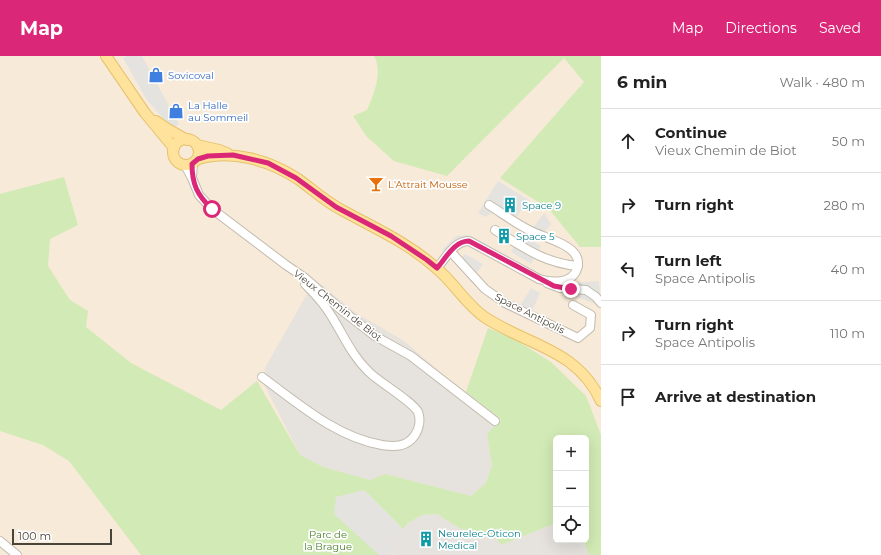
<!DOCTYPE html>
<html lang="en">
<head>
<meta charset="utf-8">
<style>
  :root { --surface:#fff; --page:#f6f6f6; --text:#222; --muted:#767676; --line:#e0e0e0; --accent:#db2777 }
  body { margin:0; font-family:Montserrat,sans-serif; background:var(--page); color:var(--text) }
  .controls { position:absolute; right:12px; bottom:12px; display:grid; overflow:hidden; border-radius:6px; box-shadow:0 4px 16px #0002 }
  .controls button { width:36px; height:36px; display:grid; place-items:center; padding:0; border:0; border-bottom:1px solid var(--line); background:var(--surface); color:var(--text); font:20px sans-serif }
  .scale { position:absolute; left:12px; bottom:10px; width:100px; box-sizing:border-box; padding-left:4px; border:2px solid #4b4439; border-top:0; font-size:11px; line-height:14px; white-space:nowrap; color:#4b4439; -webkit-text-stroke:3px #fff; paint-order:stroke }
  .stop { position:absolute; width:12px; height:12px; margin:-9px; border:3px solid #db2777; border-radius:50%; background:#fff }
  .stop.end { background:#db2777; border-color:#fff; box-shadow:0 1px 4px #0008 }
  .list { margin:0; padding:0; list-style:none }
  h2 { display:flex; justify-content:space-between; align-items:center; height:52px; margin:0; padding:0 16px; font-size:17px }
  h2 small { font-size:13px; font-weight:400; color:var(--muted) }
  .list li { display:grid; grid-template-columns:26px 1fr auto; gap:12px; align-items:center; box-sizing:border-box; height:64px; padding:0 16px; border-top:1px solid var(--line) }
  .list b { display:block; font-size:15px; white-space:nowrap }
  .list p { margin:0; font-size:13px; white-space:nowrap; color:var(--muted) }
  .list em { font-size:13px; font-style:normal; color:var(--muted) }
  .icon { flex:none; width:22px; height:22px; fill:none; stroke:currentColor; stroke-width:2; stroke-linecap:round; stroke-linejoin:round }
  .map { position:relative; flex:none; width:601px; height:499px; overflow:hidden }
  header { display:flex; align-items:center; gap:24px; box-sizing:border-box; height:56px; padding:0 20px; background:var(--accent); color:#fff }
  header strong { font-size:19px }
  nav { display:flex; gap:22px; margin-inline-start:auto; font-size:14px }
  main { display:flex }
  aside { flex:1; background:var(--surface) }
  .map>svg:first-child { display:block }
  .commercial { fill:#f7ead8; fill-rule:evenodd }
  .industrial { fill:#e6e2dd }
  .green { fill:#d2eab5 }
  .parking { fill:#e5e3e0 }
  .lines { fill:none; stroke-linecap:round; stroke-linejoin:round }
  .minor-casing { stroke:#c2bbae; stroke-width:10 }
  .major-casing { stroke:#e6c16a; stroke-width:12 }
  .minor { stroke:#fff; stroke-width:8 }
  .major { stroke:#ffe39c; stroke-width:10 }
  .route { stroke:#db2777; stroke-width:5 }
  .labels { text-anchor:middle; stroke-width:3.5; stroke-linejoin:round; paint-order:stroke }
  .shop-label { font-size:10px; fill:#366cbe; stroke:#fff; text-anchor:start }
  .food-label { font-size:10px; fill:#c56008; stroke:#fff; text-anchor:start }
  .culture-label { font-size:10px; fill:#0d838f; stroke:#fff; text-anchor:start }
  .street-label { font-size:10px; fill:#4b4439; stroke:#fff }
  .park-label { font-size:10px; fill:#4a7f2a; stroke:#fff }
</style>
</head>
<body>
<header>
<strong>Map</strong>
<nav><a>Map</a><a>Directions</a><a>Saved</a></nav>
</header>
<main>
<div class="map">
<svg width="601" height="499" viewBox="0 0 601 499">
  <rect width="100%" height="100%" fill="#f6f3ec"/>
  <path class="commercial" d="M0,0h601v499h-601zM556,382h30v102h-30z"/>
  <g class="industrial">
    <polygon points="315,224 356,257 404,285 464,337 501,363 487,378 492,409 486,427 471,440 385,418 370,424 323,411 300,399 263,326 265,312"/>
    <polygon points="437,458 459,472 497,483 501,489 556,467 556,484 583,484 589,499 395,499 393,497 394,494 392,490 395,484 408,467 422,459"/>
  </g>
  <g class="green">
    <path d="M374,0h227v191h-21l-31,-38 -49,-31 84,-96 -20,-24 -117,118 -53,-15 -27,-24 -14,-21 14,-6c7,-17 16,-37 7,-54z"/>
    <polygon points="64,121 78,169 50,183 48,210 70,244 88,255 86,271 131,307 221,354 257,325 300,399 323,411 370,424 385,418 471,440 486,427 492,409 487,378 501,363 466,336 488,272 516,284 551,306 586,340 601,379 601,499 589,499 583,484 586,484 586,382 556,382 556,467 501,489 497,483 459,472 437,458 422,459 408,467 403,473 364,434 379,499 141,499 69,405 43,389 0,375 0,138"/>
  </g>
  <g class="parking">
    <polygon points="127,0 142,0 179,68 175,71 162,61 147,44 123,2"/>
    <polygon points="498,125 529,144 512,167 494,156 485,161 478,157"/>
    <polygon points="544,157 551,168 544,177 533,172"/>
    <polygon points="521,178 541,190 531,208 511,196"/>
    <polygon points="467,179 476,183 505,200 545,220 545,229 479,194 464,189 447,197 442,194 456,180"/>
    <polygon points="465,198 483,208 474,221 459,205"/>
    <polygon points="599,225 601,250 561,235 559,228"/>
    <polygon points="531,232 540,237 530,259 518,253"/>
    <polygon points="364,434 403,473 392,490 394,494 393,499 379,499 334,458 336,441"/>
    <polygon points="464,476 476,499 452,499 450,495 448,496 443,487"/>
  </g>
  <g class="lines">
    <g class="minor-casing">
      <g id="minor">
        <polyline points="185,109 192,122 199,139 212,153 286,209 305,222 339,252 375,280 411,300 495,365"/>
        <polyline points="192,121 193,108"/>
        <path d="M495,174c28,17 49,33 83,36"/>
        <polyline points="451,196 485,233 505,247 578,282 590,272 591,259 573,249"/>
        <path d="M437,212c9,-10 17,-27 32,-27l70,38c13,4 33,5 38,-10 2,-5 1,-11 -2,-15 -9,-12 -33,-17 -46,-24 -14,-7 -27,-17 -40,-25"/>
        <polyline points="547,227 560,232 586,234 596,241 601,247"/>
        <path d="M262,321c37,27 74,60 120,68 13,2 25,2 33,-10 4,-6 6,-15 3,-23 -6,-11 -38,-29 -49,-40 -17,-16 -25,-36 -37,-55 -7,-12 -17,-23 -27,-33"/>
        <polyline points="0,485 17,499"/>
      </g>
    </g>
    <g class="major-casing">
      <g id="major">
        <polyline points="106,0 145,57 174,92"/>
        <polyline points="156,65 166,72 187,84"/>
        <circle cx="186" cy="96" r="13"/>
        <polyline points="197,89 219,94 227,97"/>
        <path d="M198,103c33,-10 71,1 100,20 14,10 27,22 42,30 32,18 67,33 95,58 19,15 31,38 51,51 43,28 91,31 115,83"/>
      </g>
    </g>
    <use href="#minor" class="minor"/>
    <use href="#major" class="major"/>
  </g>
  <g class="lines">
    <path class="route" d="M212,153c-15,-14 -20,-25 -20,-45l6,-5 10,-3 25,-1 35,8 28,15 40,29 55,29 36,24 10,8c9,-10 17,-27 32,-27l85,45 17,3"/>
  </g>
  <defs>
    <g id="shop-bare" transform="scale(1.2)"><path d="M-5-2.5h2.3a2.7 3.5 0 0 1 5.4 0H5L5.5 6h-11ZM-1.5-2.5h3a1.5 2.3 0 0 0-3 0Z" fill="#3f7fe0" stroke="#fff" stroke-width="2.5" paint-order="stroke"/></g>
    <g id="bar-bare" transform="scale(1.2)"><path d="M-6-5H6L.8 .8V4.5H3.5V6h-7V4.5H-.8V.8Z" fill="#e8710a" stroke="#fff" stroke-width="2.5" paint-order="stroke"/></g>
    <g id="building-bare" transform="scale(1.2)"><path d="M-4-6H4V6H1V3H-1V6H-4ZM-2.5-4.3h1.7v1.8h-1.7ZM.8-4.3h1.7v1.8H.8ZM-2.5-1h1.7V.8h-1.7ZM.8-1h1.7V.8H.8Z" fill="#0f9aa8" stroke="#fff" stroke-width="2.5" paint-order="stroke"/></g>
  </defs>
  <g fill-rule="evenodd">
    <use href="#shop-bare" x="156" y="19"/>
    <use href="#shop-bare" x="176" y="55"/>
    <use href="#bar-bare" x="376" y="128"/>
    <use href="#building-bare" x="510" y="149"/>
    <use href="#building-bare" x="504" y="180"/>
    <use href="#building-bare" x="426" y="483"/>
  </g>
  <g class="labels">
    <g class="shop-label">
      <text x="168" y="23">Sovicoval</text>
      <text x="188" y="53">La Halle<tspan x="188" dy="12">au Sommeil</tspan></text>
    </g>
    <g class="food-label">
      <text x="388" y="132">L'Attrait Mousse</text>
    </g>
    <g class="culture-label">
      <text x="522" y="153">Space 9</text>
      <text x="516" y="184">Space 5</text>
      <text x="438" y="481">Neurelec-Oticon<tspan x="438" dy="12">Medical</tspan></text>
    </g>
    <g class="street-label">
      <text transform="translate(338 249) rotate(38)" y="4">Vieux Chemin de Biot</text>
      <text transform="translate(530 257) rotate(27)" y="4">Space Antipolis</text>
    </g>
    <g class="park-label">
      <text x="328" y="482">Parc de<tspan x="328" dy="12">la Brague</tspan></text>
    </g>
  </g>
</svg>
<div class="controls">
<button>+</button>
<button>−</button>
<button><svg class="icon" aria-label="locate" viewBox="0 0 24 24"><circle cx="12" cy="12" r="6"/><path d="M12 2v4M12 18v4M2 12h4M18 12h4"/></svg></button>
</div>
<div class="scale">100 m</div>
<div class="stop" style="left:212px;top:153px"></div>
<div class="stop end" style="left:571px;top:233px"></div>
</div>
<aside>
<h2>6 min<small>Walk · 480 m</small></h2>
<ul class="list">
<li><svg class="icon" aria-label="ahead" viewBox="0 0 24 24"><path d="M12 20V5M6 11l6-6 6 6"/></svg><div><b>Continue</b><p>Vieux Chemin de Biot</p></div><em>50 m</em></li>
<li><svg class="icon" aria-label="right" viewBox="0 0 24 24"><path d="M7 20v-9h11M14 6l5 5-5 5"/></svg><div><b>Turn right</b></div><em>280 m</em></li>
<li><svg class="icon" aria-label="left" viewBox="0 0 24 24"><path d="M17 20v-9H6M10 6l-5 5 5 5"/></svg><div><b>Turn left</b><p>Space Antipolis</p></div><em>40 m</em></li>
<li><svg class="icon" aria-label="right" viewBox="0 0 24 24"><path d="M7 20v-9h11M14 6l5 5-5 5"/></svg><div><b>Turn right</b><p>Space Antipolis</p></div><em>110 m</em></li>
<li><svg class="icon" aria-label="arrive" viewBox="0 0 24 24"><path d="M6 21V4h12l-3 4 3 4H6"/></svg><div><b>Arrive at destination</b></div></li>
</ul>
</aside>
</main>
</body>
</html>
